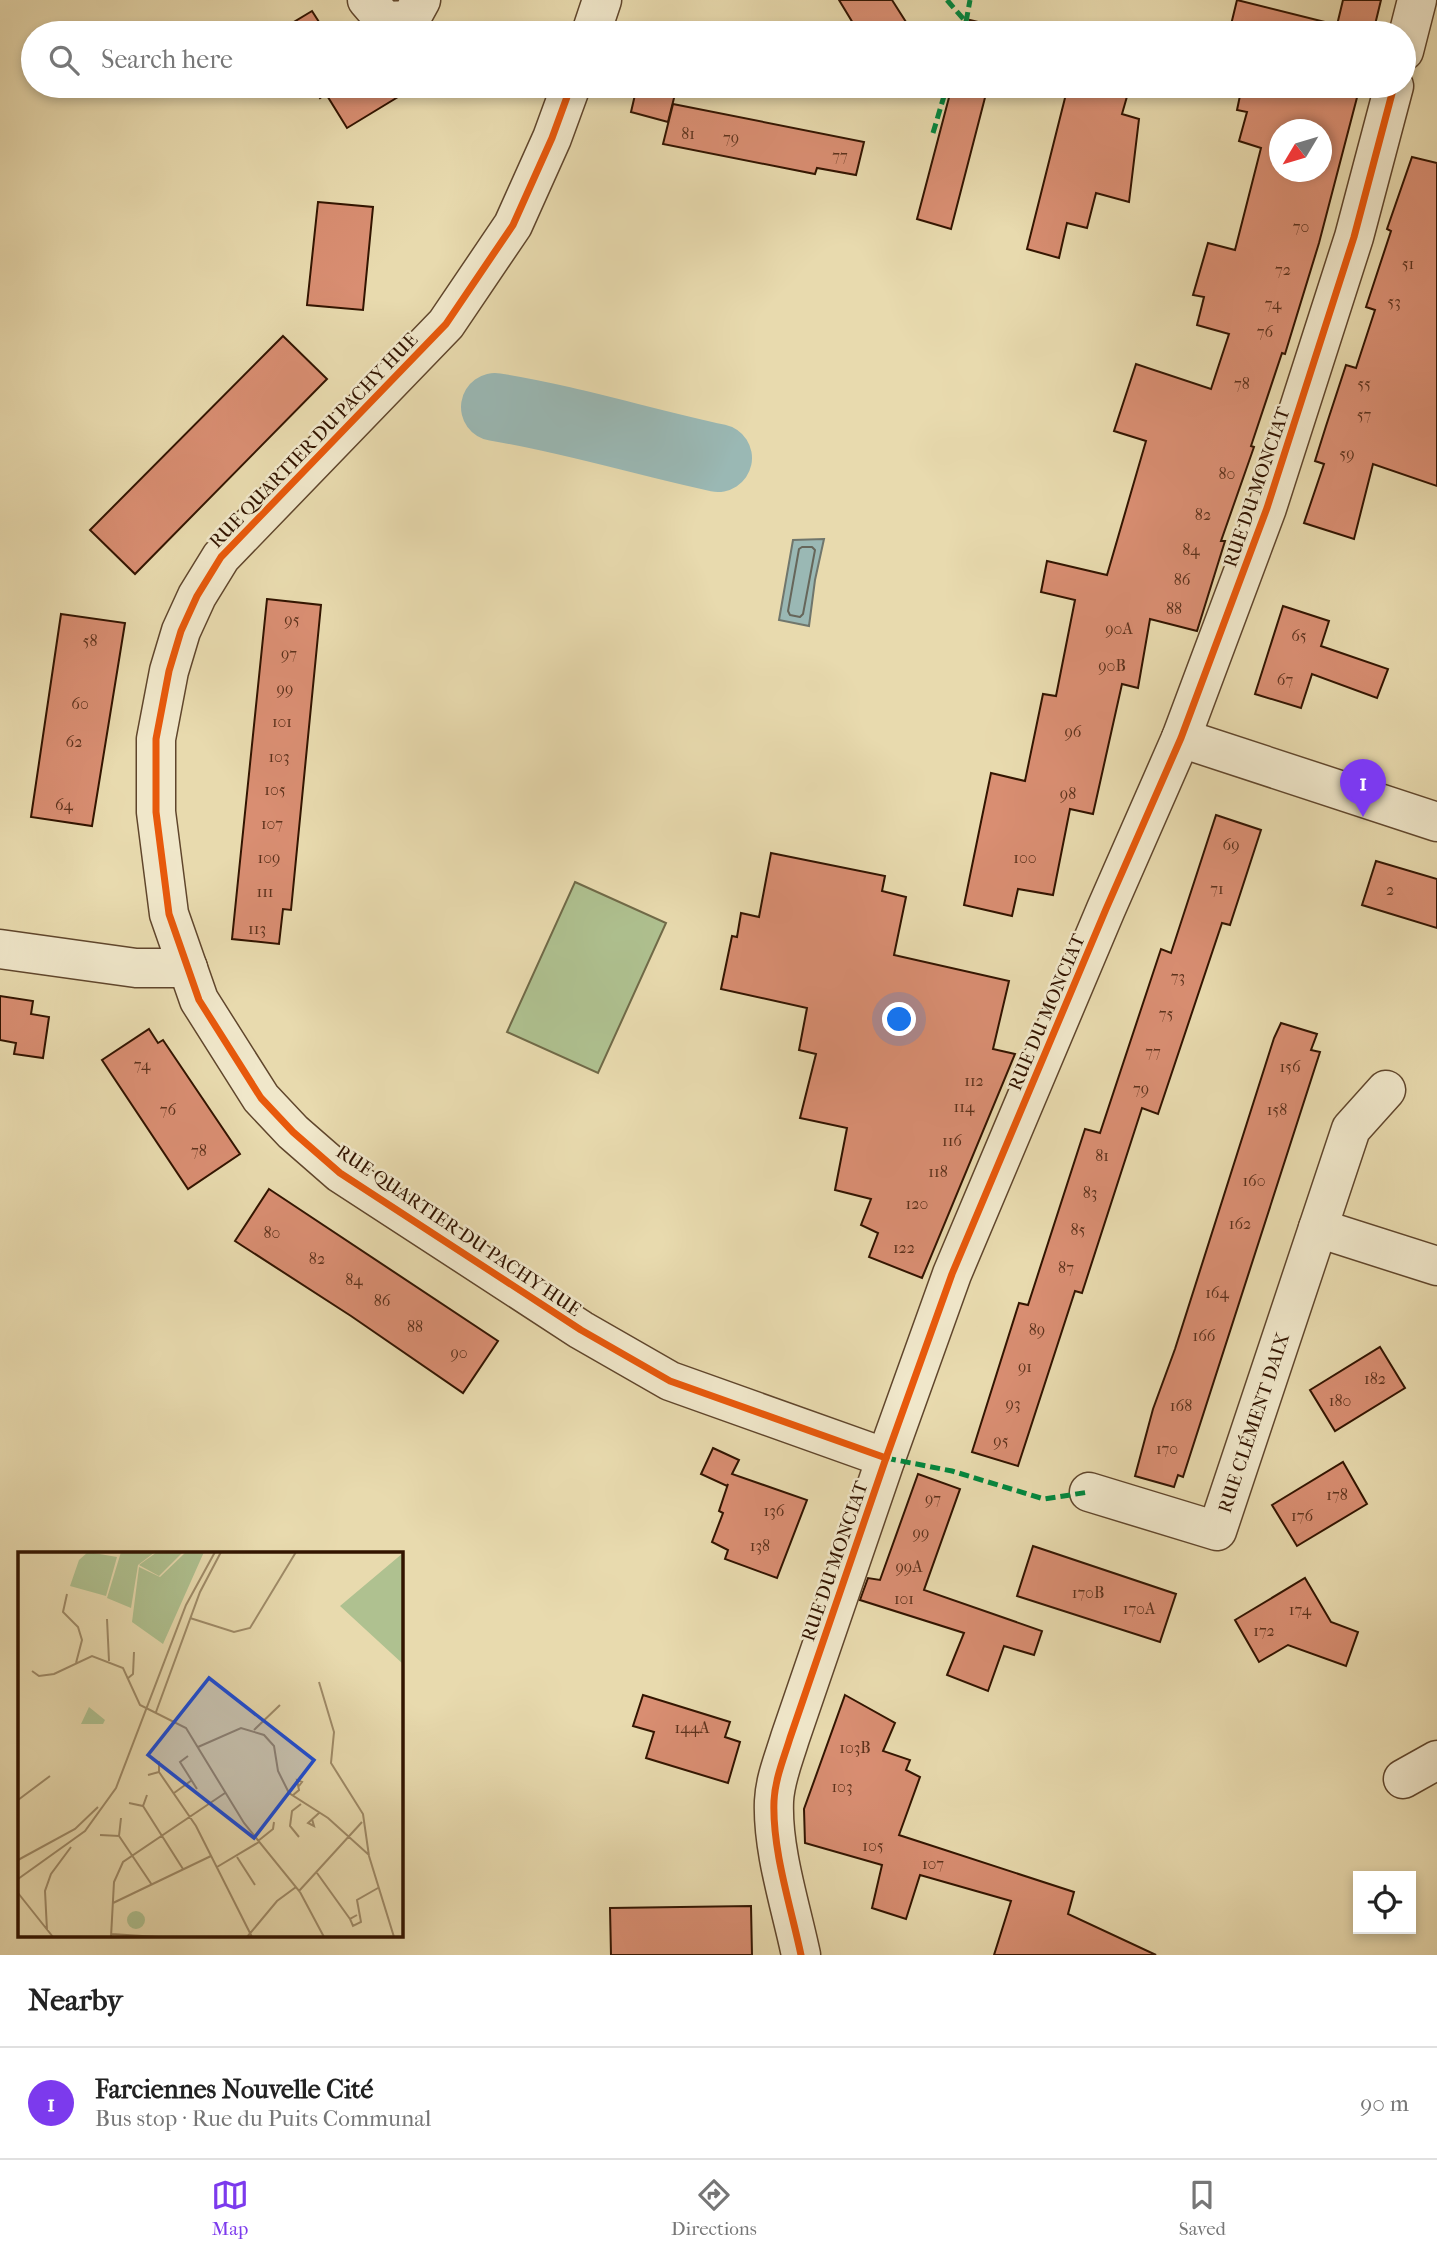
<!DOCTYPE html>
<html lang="en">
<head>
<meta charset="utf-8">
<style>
  :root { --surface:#fff; --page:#f2f2f2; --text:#222; --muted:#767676; --line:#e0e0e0; --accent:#7c3aed }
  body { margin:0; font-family:"IM FELL French Canon",serif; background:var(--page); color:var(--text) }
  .controls { position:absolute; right:21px; bottom:21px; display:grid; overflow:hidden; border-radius:0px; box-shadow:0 4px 10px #0003 }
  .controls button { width:63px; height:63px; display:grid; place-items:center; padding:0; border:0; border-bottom:2px solid var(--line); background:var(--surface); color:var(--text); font:35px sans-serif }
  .compass { position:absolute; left:1269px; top:119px; width:63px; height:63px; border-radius:50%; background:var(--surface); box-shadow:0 4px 10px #0003; rotate:232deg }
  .you { position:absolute; left:900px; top:1020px; width:24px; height:24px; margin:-18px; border:5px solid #fff; border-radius:50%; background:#1a73e8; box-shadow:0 0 0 10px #1a73e833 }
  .badge { display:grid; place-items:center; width:46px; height:46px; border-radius:50%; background:var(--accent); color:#fff; font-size:23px; font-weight:700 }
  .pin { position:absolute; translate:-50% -58px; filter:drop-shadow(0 2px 4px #0008) }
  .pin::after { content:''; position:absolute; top:37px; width:24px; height:21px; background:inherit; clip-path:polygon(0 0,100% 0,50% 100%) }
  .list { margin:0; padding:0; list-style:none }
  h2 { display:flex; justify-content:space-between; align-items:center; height:91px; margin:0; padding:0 28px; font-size:30px }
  h2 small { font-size:23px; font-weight:400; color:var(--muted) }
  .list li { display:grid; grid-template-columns:46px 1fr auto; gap:21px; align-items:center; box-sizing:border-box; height:112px; padding:0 28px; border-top:2px solid var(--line) }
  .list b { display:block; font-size:26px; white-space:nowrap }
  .list p { margin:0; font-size:23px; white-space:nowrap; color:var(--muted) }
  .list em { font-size:23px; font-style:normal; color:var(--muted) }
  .icon { flex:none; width:38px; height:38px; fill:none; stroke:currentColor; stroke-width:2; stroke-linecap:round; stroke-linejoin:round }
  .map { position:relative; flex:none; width:1437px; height:1955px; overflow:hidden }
  .search { position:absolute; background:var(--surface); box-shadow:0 4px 10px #0003; left:21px; right:21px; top:21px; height:77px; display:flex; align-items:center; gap:18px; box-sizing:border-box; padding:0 24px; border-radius:38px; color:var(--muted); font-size:26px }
  .sheet { height:203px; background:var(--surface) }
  nav { display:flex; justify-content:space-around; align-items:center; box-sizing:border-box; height:98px; border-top:2px solid var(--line); background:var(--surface); font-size:19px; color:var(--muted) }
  nav a { display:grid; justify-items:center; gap:4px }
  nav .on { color:var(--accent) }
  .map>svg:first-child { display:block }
  .green { fill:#afc190; stroke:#706a48; stroke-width:2 }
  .water { fill:#9ab8b4; stroke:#70766c; stroke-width:2 }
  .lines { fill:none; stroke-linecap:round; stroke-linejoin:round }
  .shore { stroke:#66665a; stroke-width:2 }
  .river { stroke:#9ab8b4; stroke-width:68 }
  .building { fill:#d98e72; stroke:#321400; stroke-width:2; fill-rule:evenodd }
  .minor-casing { stroke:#60462c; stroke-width:41 }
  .minor { stroke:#f0e7ca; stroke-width:38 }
  .quiet { stroke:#00873e; stroke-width:5; stroke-dasharray:10 5; stroke-linecap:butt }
  .cycleway-casing { stroke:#f0e7ca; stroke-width:11 }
  .cycleway { stroke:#e8590c; stroke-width:7 }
  .labels { text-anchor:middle; stroke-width:5; stroke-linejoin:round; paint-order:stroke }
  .number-label { font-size:16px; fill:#5c321c }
  .street-label { font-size:19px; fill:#321400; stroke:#f0e7ca }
  .inset-road { fill:none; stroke:#9f8b68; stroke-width:2 }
  .view { fill:#1d4ed8; fill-opacity:0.15; stroke:#1d4ed8; stroke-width:3.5 }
  .inset-edge { fill:none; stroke:#321400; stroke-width:3.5 }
</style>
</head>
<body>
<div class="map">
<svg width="1437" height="1955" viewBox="0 0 1437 1955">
  <rect width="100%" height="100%" fill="#e8daae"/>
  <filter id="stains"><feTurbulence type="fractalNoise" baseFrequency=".00286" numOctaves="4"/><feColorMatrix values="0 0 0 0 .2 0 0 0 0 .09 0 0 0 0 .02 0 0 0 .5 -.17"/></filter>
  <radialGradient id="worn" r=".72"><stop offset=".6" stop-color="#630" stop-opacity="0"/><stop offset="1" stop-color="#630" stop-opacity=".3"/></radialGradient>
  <polygon class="green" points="575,882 666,923 598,1073 507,1032"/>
  <polygon class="water" points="824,539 815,580 809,626 779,620 793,540"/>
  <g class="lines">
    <polygon class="shore" points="802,547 812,547 815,550 803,614 800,617 790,615 788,611 799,549"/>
    <path class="river" d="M495,407c75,12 148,35 223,51"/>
  </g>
  <g class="building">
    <polygon points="839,0 892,0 913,33 859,33"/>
    <polygon points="1237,0 1337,25 1343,0 1381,0 1373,33 1229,33"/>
    <polygon points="312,11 326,33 280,33 279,31"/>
    <polygon points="970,20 1002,28 1001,33 966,33"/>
    <polygon points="312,86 416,86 347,128 326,94 320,98"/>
    <polygon points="637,86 677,86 668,122 631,112"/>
    <polygon points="952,86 988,86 951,229 917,219"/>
    <polygon points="1068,86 1130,86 1122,114 1139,119 1129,202 1096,193 1087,228 1067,223 1059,258 1027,249"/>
    <path d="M1242,86h118l-41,157 -34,111 -3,-1 -31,93 3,1 -33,94h4l-28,90 -47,-12 -12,69 -16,-4 -29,130 -23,-5 -17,86 -35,-6 -6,27 -48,-11 27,-132 34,8 18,-87 13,2 19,-96 -34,-8 6,-31 60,14 39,-134 -32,-10 22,-67 75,25 18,-55 -32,-9 7,-28 -11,-2 15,-52 27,7 26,-102 -22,-7 8,-29 -10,-2zM1279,130h42v42h-42z"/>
    <polygon points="673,104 864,142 856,175 817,168 815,174 663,144"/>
    <polygon points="1412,157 1437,163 1437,486 1373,464 1354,539 1304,523 1324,464 1315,461 1326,426 1346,365 1356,368 1375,310 1366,307 1391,231 1387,229"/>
    <polygon points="318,202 373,207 363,310 307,305"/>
    <polygon points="283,336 327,379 135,574 90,530"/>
    <polygon points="267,599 321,605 291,910 283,909 279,944 232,939"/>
    <polygon points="1283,606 1329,621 1321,646 1388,669 1377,698 1312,674 1301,708 1255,694"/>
    <polygon points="61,614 125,623 92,826 31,817"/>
    <polygon points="1216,815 1261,830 1230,925 1222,923 1158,1114 1142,1108 1082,1293 1075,1291 1018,1466 972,1452 1019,1303 1028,1305 1085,1129 1100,1133 1161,949 1171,953"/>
    <polygon points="771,853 885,876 882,891 906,897 894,955 1009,981 993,1049 1015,1054 922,1278 869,1257 878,1233 861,1225 871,1199 835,1190 847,1128 800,1118 816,1054 799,1050 807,1008 721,989 732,936 737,937 741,913 759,917"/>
    <polygon points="1376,861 1437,879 1437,928 1362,905"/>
    <polygon points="0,996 33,1001 31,1014 49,1017 43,1058 14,1054 16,1043 0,1040"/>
    <polygon points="1281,1023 1317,1034 1311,1050 1320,1052 1183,1477 1178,1475 1174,1487 1135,1476 1153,1409 1175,1349 1274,1038"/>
    <polygon points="149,1029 158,1043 163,1040 240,1154 188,1189 102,1060"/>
    <polygon points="269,1189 498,1341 463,1393 351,1316 235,1241"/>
    <polygon points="1380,1347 1405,1388 1335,1431 1310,1390"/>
    <polygon points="713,1448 739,1460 732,1474 807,1500 777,1578 725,1559 728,1550 712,1542 723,1513 719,1511 728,1484 727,1486 701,1474"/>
    <polygon points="1343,1462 1367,1504 1297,1546 1272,1505"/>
    <polygon points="918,1474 960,1489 924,1590 1042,1631 1034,1655 1004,1646 988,1691 947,1675 964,1633 860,1600 868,1578 880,1580"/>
    <polygon points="1033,1546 1176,1594 1160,1642 1017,1596"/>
    <polygon points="1305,1578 1331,1622 1358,1632 1346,1666 1288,1645 1259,1662 1235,1620"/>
    <polygon points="643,1695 730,1722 725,1737 740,1742 728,1783 646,1758 654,1732 633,1726"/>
    <polygon points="845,1695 895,1723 883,1751 910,1760 906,1770 920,1777 899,1835 1074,1892 1068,1914 1156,1955 994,1955 1011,1901 920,1875 906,1919 872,1908 882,1865 805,1843 804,1809"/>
    <polygon points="751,1906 752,1955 611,1955 610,1908"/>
  </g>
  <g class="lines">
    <g class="minor-casing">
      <g id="minor">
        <polyline points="367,0 385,21 410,20 421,0"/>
        <polyline points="591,33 602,0"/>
        <polyline points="1404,51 1417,0"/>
        <polyline points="571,86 552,138 513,225 446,324 221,557 197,596 181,631 169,671 156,739 156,812 169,914 199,1000 261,1098 293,1132 340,1173 581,1330 670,1381 886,1458"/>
        <polyline points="1181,738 1437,822"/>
        <polyline points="0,949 136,968 188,968"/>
        <polyline points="1318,1228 1437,1266"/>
        <path id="s1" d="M1089,1492l128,39 134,-402 35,-39"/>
        <polyline points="1403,1779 1437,1760"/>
        <path d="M801,1955c-10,-48 -29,-105 -27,-154 1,-22 10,-43 16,-63l96,-280 66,-184 154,-365 75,-171 86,-230 87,-271 40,-151"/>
      </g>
    </g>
    <use href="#minor" class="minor"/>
    <g class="quiet">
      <polyline points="947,0 966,22 962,33"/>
      <polyline points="966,22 970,0"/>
      <polyline points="933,133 947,86"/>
      <polyline points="886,1458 952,1471 1044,1499 1089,1492"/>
    </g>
    <g class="cycleway-casing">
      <g id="cycleway">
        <polyline points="571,86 552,138 513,225 446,324 221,557 197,596 181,631 169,671 156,739 156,812 169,914 199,1000 261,1098 293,1132 340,1173 581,1330 670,1381 886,1458"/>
        <path d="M801,1955c-10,-48 -29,-105 -27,-154 1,-22 10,-43 16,-63l96,-280 66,-184 154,-365 75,-171 86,-230 87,-271 40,-151"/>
      </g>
    </g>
    <use href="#cycleway" class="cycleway"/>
  </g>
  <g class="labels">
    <g class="number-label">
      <text x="688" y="139">81</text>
      <text x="731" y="143">79</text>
      <text x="840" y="161">77</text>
      <text x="1301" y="232">70</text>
      <text x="1408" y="269">51</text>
      <text x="1283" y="275">72</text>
      <text x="1394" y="307">53</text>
      <text x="1273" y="309">74</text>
      <text x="1265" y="337">76</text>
      <text x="1242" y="389">78</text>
      <text x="1364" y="389">55</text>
      <text x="1364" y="420">57</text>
      <text x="1347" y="459">59</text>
      <text x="1227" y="479">80</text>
      <text x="1203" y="520">82</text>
      <text x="1191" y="555">84</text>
      <text x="1182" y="585">86</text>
      <text x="1174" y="614">88</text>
      <text x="292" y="625">95</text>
      <text x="1119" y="634">90A</text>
      <text x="1299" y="641">65</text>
      <text x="90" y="646">58</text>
      <text x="289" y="659">97</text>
      <text x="1112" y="671">90B</text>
      <text x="1285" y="685">67</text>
      <text x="285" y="694">99</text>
      <text x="80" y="709">60</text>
      <text x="282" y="727">101</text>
      <text x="1073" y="737">96</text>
      <text x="74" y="747">62</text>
      <text x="279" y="762">103</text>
      <text x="275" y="795">105</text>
      <text x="1068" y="799">98</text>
      <text x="64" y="810">64</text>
      <text x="272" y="829">107</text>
      <text x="1231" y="850">69</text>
      <text x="269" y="863">109</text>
      <text x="1025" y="863">100</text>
      <text x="1217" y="894">71</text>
      <text x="1390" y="895">2</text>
      <text x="265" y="897">111</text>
      <text x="257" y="934">113</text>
      <text x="1178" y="982">73</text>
      <text x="1166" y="1019">75</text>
      <text x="1153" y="1057">77</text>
      <text x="142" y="1070">74</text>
      <text x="1290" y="1072">156</text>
      <text x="974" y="1086">112</text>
      <text x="1141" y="1094">79</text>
      <text x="964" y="1112">114</text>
      <text x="168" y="1115">76</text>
      <text x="1277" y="1115">158</text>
      <text x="952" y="1146">116</text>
      <text x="199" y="1156">78</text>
      <text x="1102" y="1161">81</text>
      <text x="938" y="1177">118</text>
      <text x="1254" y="1186">160</text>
      <text x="1090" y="1198">83</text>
      <text x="917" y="1209">120</text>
      <text x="1240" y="1229">162</text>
      <text x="1078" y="1235">85</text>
      <text x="272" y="1238">80</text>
      <text x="904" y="1253">122</text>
      <text x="317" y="1264">82</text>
      <text x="1066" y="1273">87</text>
      <text x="354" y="1285">84</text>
      <text x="1217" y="1298">164</text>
      <text x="382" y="1306">86</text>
      <text x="415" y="1332">88</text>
      <text x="1037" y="1335">89</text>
      <text x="1204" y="1341">166</text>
      <text x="459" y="1358">90</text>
      <text x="1025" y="1372">91</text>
      <text x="1375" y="1384">182</text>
      <text x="1340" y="1406">180</text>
      <text x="1013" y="1409">93</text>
      <text x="1181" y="1411">168</text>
      <text x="1001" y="1446">95</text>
      <text x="1167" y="1454">170</text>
      <text x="1337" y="1500">178</text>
      <text x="933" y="1504">97</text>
      <text x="774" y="1516">136</text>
      <text x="1302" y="1521">176</text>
      <text x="921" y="1538">99</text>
      <text x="760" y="1551">138</text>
      <text x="909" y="1572">99A</text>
      <text x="1088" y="1598">170B</text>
      <text x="904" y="1604">101</text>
      <text x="1139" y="1614">170A</text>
      <text x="1300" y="1615">174</text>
      <text x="1264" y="1636">172</text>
      <text x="692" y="1733">144A</text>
      <text x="855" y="1753">103B</text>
      <text x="842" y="1792">103</text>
      <text x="873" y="1851">105</text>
      <text x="933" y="1869">107</text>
    </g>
    <g class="street-label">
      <text transform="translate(313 440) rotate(-46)" y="7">RUE QUARTIER DU PACHY HUE</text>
      <text transform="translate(1256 487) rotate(-71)" y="7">RUE DU MONCIAT</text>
      <text transform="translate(1046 1012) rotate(-67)" y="7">RUE DU MONCIAT</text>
      <text transform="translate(459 1230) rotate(34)" y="7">RUE QUARTIER DU PACHY HUE</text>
      <text dy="7" stroke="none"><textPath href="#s1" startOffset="248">RUE CLÉMENT DAIX</textPath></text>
      <text transform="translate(834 1561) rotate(-71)" y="7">RUE DU MONCIAT</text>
    </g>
  </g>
  <g transform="translate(18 1552)">
    <rect width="385" height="385" fill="#e8daae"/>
    <path d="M70,0l29,5 -11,39 -36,-10 9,-26zM103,0h34l-17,13 -7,43 -24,-10zM139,0h26l-24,24 -20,-11zM168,0h18l-41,92 -31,-22 7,-55 21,10zM385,1v111l-63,-58zM71,155l16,13 -2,4h-22zM109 368a9 9 0 1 1 18 0a9 9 0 1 1-18 0Z" fill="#afc190"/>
    <path class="inset-road" d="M49,42l-4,18 15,15 4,13 -6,23M172,66l44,14 16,-4 46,-76M89,67l2,42M14,119l7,5 15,-2 38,-18 31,12 17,37 46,23 58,95 56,69 24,45M109,127l6,-5 1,-22M301,130l15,50 -3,31 32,51 6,42 25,81M138,160l44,-120 21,-40M236,178l26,-25M180,195l43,-19 23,7 10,11 4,25 11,22 39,25 41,37M170,204l-8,6 17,27M141,220l37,54 56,111M130,223l11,-3v-11M156,241l18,-13M274,244l7,-6 -2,-10 5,2 -3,4M0,248l32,-24M111,251l14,3 4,-11M125,254l40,63M294,267l2,7 -6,-3 11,-10M82,283l19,1 2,-18M101,284l33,49M281,285l-9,-11 2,-15 9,-7M240,289l15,-12 1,-7M219,305l18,28M0,308l57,-31 23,-22M199,315l42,-25M299,321l33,46M0,327l67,-48 31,-43 70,-183 29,-53M281,339l63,-69M0,341l35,44M95,351l98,-47M339,363l-7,4 3,7 8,-4 -4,-22 21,-12M29,378l-2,-39 6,-17 20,-27M93,382l47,3M93,385l3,-55 9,-20 102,-69M229,385l30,-36 19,-14"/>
    <path class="view" d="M191,126l105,82 -60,78 -106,-83z"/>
    <rect width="385" height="385" class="inset-edge"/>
  </g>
  <rect width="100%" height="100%" filter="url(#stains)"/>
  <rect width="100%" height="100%" fill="url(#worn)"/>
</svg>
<div class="controls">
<button><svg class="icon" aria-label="locate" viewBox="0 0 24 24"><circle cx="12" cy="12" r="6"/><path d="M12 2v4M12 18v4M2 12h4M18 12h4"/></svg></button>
</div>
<svg class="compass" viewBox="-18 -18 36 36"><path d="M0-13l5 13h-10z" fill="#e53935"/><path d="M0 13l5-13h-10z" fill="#767676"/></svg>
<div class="you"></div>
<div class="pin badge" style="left:1363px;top:817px">1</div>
<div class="search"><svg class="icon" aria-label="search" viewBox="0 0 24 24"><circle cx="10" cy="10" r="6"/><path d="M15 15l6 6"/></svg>Search here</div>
</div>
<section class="sheet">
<h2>Nearby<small></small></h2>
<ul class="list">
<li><span class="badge">1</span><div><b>Farciennes Nouvelle Cité</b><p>Bus stop · Rue du Puits Communal</p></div><em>90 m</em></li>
</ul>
</section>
<nav>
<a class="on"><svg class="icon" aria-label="map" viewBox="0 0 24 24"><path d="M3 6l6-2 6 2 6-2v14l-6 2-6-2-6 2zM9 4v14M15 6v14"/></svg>Map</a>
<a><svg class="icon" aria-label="directions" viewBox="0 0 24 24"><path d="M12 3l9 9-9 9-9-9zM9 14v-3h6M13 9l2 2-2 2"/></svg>Directions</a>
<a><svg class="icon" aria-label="saved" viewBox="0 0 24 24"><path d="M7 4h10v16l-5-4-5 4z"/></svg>Saved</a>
</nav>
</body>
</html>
